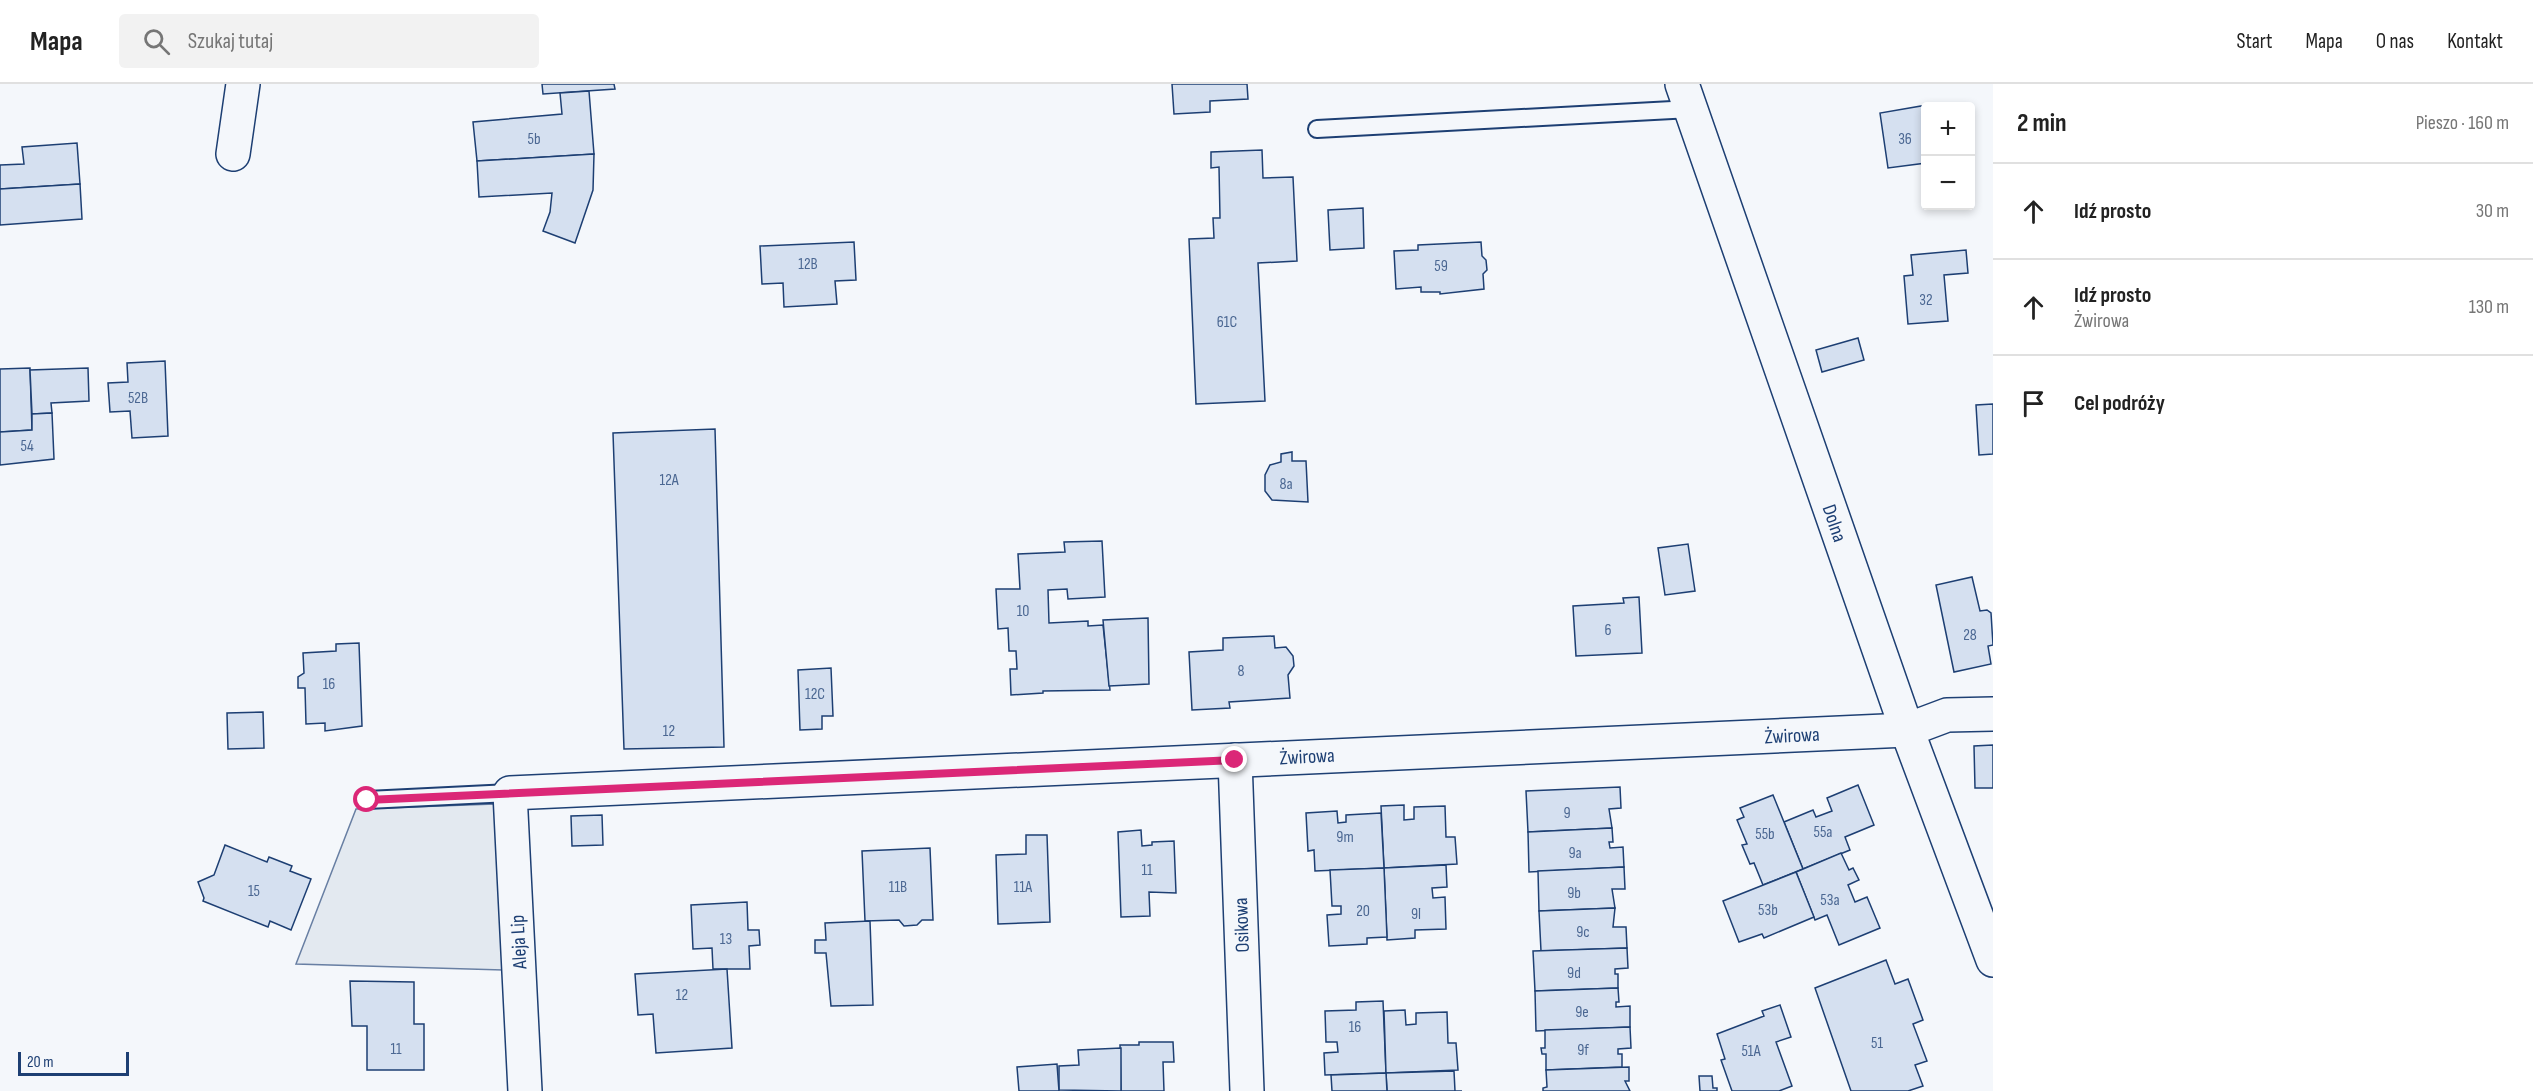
<!DOCTYPE html>
<html lang="pl">
<head>
<meta charset="utf-8">
<style>
  :root { --surface:#fff; --page:#f2f2f2; --text:#222; --muted:#767676; --line:#e0e0e0 }
  body { margin:0; font-family:"Sofia Sans Condensed",sans-serif; background:var(--page); color:var(--text) }
  .controls { position:absolute; right:18px; top:18px; display:grid; overflow:hidden; border-radius:6px; box-shadow:0 3px 9px #0003 }
  .controls button { width:54px; height:54px; display:grid; place-items:center; padding:0; border:0; border-bottom:2px solid var(--line); background:var(--surface); color:var(--text); font:30px sans-serif }
  .scale { position:absolute; left:18px; bottom:15px; width:111px; box-sizing:border-box; padding-left:6px; border:3px solid #1d3f73; border-top:0; font-size:16px; line-height:21px; white-space:nowrap; color:#1d3f73; -webkit-text-stroke:4px #f4f7fb; paint-order:stroke }
  .stop { position:absolute; width:18px; height:18px; margin:-14px; border:4px solid #db2777; border-radius:50%; background:#fff }
  .stop.end { background:#db2777; border-color:#fff; box-shadow:0 2px 6px #0008 }
  .list { margin:0; padding:0; list-style:none }
  h2 { display:flex; justify-content:space-between; align-items:center; height:78px; margin:0; padding:0 24px; font-size:26px }
  h2 small { font-size:20px; font-weight:400; color:var(--muted) }
  .list li { display:grid; grid-template-columns:39px 1fr auto; gap:18px; align-items:center; box-sizing:border-box; height:96px; padding:0 24px; border-top:2px solid var(--line) }
  .list b { display:block; font-size:22px; white-space:nowrap }
  .list p { margin:0; font-size:20px; white-space:nowrap; color:var(--muted) }
  .list em { font-size:20px; font-style:normal; color:var(--muted) }
  .icon { flex:none; width:33px; height:33px; fill:none; stroke:currentColor; stroke-width:2; stroke-linecap:round; stroke-linejoin:round }
  .map { position:relative; flex:none; width:1993px; height:1007px; overflow:hidden }
  header { display:flex; align-items:center; gap:36px; box-sizing:border-box; height:84px; padding:0 30px; background:var(--surface); border-bottom:2px solid var(--line) }
  header strong { font-size:28px }
  nav { display:flex; gap:33px; margin-inline-start:auto; font-size:21px }
  .search { width:420px; height:54px; background:var(--page); display:flex; align-items:center; gap:15px; box-sizing:border-box; padding:0 21px; border-radius:6px; color:var(--muted); font-size:22px }
  main { display:flex }
  aside { flex:1; background:var(--surface) }
  .map>svg:first-child { display:block }
  .green { fill:#e3e9f0; stroke:#687fa3; stroke-width:1.5 }
  .building { fill:#d5e0f0; stroke:#1d3f73; stroke-width:1.5 }
  .lines { fill:none; stroke-linecap:round; stroke-linejoin:round }
  .lane-casing { stroke:#1d3f73; stroke-width:20 }
  .street-casing { stroke:#1d3f73; stroke-width:36 }
  .lane { stroke:#f4f7fb; stroke-width:16 }
  .street { stroke:#f4f7fb; stroke-width:33 }
  .route { stroke:#db2777; stroke-width:8 }
  .labels { text-anchor:middle; stroke-width:4.5; stroke-linejoin:round; paint-order:stroke }
  .number-label { font-size:16px; fill:#4b6792 }
  .street-label { font-size:20px; fill:#1d3f73; stroke:#f4f7fb }
</style>
</head>
<body>
<header>
<strong>Mapa</strong>
<div class="search"><svg class="icon" aria-label="search" viewBox="0 0 24 24"><circle cx="10" cy="10" r="6"/><path d="M15 15l6 6"/></svg>Szukaj tutaj</div>
<nav><a>Start</a><a>Mapa</a><a>O nas</a><a>Kontakt</a></nav>
</header>
<main>
<div class="map">
<svg width="1993" height="1007" viewBox="0 0 1993 1007">
  <rect width="100%" height="100%" fill="#f4f7fb"/>
  <polygon class="green" points="495,720 503,886 296,880 356,725"/>
  <g class="building">
    <polygon points="542,0 614,0 615,5 543,10"/>
    <polygon points="1172,0 1247,0 1248,15 1210,17 1210,28 1174,30"/>
    <polygon points="589,7 594,70 477,77 473,38 562,30 560,9"/>
    <polygon points="1927,21 1926,79 1888,84 1880,29"/>
    <polygon points="77,59 80,100 0,105 0,81 24,80 22,63"/>
    <polygon points="1262,66 1263,94 1293,93 1297,177 1258,179 1265,317 1196,320 1189,155 1214,154 1213,134 1220,134 1219,83 1211,84 1211,68"/>
    <polygon points="594,70 593,106 575,159 543,147 550,128 552,109 479,113 477,77"/>
    <polygon points="80,100 82,135 0,141 0,105"/>
    <polygon points="1363,124 1364,164 1330,166 1328,126"/>
    <polygon points="854,158 856,196 835,197 837,220 784,223 783,199 762,200 760,162"/>
    <polygon points="1481,158 1482,172 1486,176 1487,186 1483,190 1484,205 1440,210 1440,208 1421,208 1421,203 1396,205 1394,167 1418,166 1418,161"/>
    <polygon points="1966,166 1968,189 1944,191 1948,237 1908,240 1904,192 1913,191 1911,171"/>
    <polygon points="1858,254 1864,276 1822,288 1816,266"/>
    <polygon points="165,277 168,352 132,354 130,327 110,328 108,299 128,298 127,279"/>
    <polygon points="30,284 32,346 0,348 0,285"/>
    <polygon points="88,284 89,317 51,319 52,329 32,330 30,286"/>
    <polygon points="1993,320 1993,370 1979,371 1976,321"/>
    <polygon points="52,329 54,375 0,381 0,348 32,346 32,330"/>
    <polygon points="715,345 724,663 624,665 613,349"/>
    <polygon points="1292,368 1292,377 1306,377 1308,418 1272,416 1265,407 1265,391 1270,381 1281,378 1281,370"/>
    <polygon points="1102,457 1105,513 1068,515 1067,505 1048,506 1049,539 1088,537 1088,542 1103,541 1110,606 1043,607 1043,609 1011,611 1010,585 1017,585 1016,567 1009,567 1008,544 998,545 996,505 1020,505 1018,470 1065,468 1064,458"/>
    <polygon points="1688,460 1695,507 1665,511 1658,464"/>
    <polygon points="1972,493 1980,527 1987,526 1991,529 1993,561 1988,562 1991,580 1954,588 1936,501"/>
    <polygon points="1639,513 1642,569 1576,572 1573,522 1624,519 1623,514"/>
    <polygon points="1148,534 1149,600 1109,602 1103,536"/>
    <polygon points="1274,552 1275,564 1286,563 1293,572 1294,582 1288,591 1290,614 1229,618 1230,624 1192,626 1189,568 1223,566 1223,554"/>
    <polygon points="359,559 362,642 325,647 325,639 306,640 305,604 298,604 298,593 304,589 303,569 336,567 336,560"/>
    <polygon points="831,584 833,632 822,632 822,645 800,646 798,586"/>
    <polygon points="263,628 264,664 228,665 227,629"/>
    <polygon points="1993,661 1993,704 1975,704 1974,662"/>
    <polygon points="1858,701 1874,741 1845,753 1850,766 1803,785 1784,738 1813,726 1816,733 1832,727 1827,714"/>
    <polygon points="1620,703 1621,724 1609,725 1612,744 1528,748 1526,707"/>
    <polygon points="1773,711 1803,785 1763,801 1754,779 1750,780 1742,761 1747,760 1737,736 1744,733 1740,724"/>
    <polygon points="1404,721 1404,736 1414,735 1414,723 1445,722 1446,753 1455,753 1457,780 1384,784 1381,722"/>
    <polygon points="1337,727 1338,739 1346,738 1346,731 1381,729 1384,784 1315,787 1314,766 1308,767 1306,729"/>
    <polygon points="602,731 603,761 572,762 571,732"/>
    <polygon points="1612,744 1613,758 1609,758 1610,764 1623,763 1624,783 1529,788 1528,748"/>
    <polygon points="1141,746 1142,762 1152,761 1152,758 1174,757 1176,809 1149,808 1150,832 1121,833 1118,748"/>
    <polygon points="1026,751 1047,751 1050,838 998,840 996,771 1026,770"/>
    <polygon points="225,761 267,778 269,773 292,782 290,787 311,795 291,846 270,837 268,843 203,817 204,814 198,798 214,791"/>
    <polygon points="930,764 933,836 922,836 917,841 904,842 899,836 865,837 862,767"/>
    <polygon points="1841,769 1849,786 1853,784 1859,796 1848,801 1855,818 1867,813 1880,844 1839,861 1827,831 1815,836 1796,788"/>
    <polygon points="1446,781 1447,803 1432,804 1433,814 1445,813 1446,845 1415,846 1415,854 1387,856 1384,784"/>
    <polygon points="1624,783 1625,805 1612,805 1615,824 1539,827 1538,787"/>
    <polygon points="1384,784 1387,853 1367,854 1367,860 1329,862 1327,831 1341,830 1341,822 1332,822 1330,786"/>
    <polygon points="1796,788 1814,833 1764,854 1762,850 1739,858 1723,817"/>
    <polygon points="747,818 748,846 759,846 760,861 749,862 750,885 713,885 712,864 693,865 691,821"/>
    <polygon points="1615,824 1613,843 1626,843 1627,864 1541,867 1539,827"/>
    <polygon points="870,837 873,921 831,922 826,869 815,869 815,856 826,856 825,839"/>
    <polygon points="1627,864 1628,884 1615,885 1615,890 1618,890 1618,904 1535,907 1533,867"/>
    <polygon points="1886,876 1895,900 1908,895 1923,936 1913,940 1927,977 1915,981 1923,1002 1908,1007 1851,1007 1815,904"/>
    <polygon points="727,885 732,964 656,969 653,930 638,931 635,890"/>
    <polygon points="350,897 414,898 414,940 424,940 424,986 367,986 367,942 352,942"/>
    <polygon points="1618,904 1619,918 1616,918 1616,923 1630,922 1630,943 1536,947 1535,907"/>
    <polygon points="1383,917 1386,989 1325,991 1324,969 1338,968 1337,958 1326,958 1325,927 1356,926 1356,918"/>
    <polygon points="1780,921 1791,953 1776,958 1792,1002 1779,1007 1732,1007 1721,976 1725,975 1717,950 1764,932 1762,927"/>
    <polygon points="1405,926 1406,941 1416,940 1416,929 1447,928 1448,959 1456,959 1458,986 1386,989 1384,927"/>
    <polygon points="1630,943 1631,964 1618,965 1618,970 1622,970 1622,983 1546,986 1546,970 1542,970 1541,964 1545,964 1545,946"/>
    <polygon points="1139,958 1173,958 1174,978 1163,978 1164,1007 1121,1007 1120,961 1139,961"/>
    <polygon points="1121,964 1121,1007 1059,1006 1059,982 1079,981 1078,966"/>
    <polygon points="1057,980 1059,1007 1019,1007 1017,983"/>
    <polygon points="1629,983 1629,997 1625,997 1630,1007 1543,1007 1543,1004 1547,1003 1546,986"/>
    <polygon points="1454,987 1455,1007 1462,1007 1387,1007 1386,989"/>
    <polygon points="1386,989 1387,1007 1332,1007 1331,991"/>
    <polygon points="1699,992 1712,992 1713,1004 1717,1004 1717,1007 1700,1007"/>
  </g>
  <g class="lines">
    <g class="lane-casing">
      <g id="lane">
        <polyline points="1317,45 1691,25"/>
        <polyline points="367,716 510,709"/>
      </g>
    </g>
    <g class="street-casing">
      <g id="street">
        <polyline points="1682,0 1907,646 1993,876"/>
        <polyline points="233,70 243,0"/>
        <polyline points="1235,676 1247,1007"/>
        <polyline points="525,1007 510,709 1907,646 1947,631 1993,630"/>
      </g>
    </g>
    <use href="#lane" class="lane"/>
    <use href="#street" class="street"/>
  </g>
  <g class="lines">
    <polyline class="route" points="367,716 1235,676"/>
  </g>
  <g class="labels">
    <g class="number-label">
      <text x="534" y="60">5b</text>
      <text x="1905" y="60">36</text>
      <text x="808" y="185">12B</text>
      <text x="1441" y="187">59</text>
      <text x="1926" y="221">32</text>
      <text x="1227" y="243">61C</text>
      <text x="138" y="319">52B</text>
      <text x="27" y="367">54</text>
      <text x="669" y="401">12A</text>
      <text x="1286" y="405">8a</text>
      <text x="1023" y="532">10</text>
      <text x="1608" y="551">6</text>
      <text x="1970" y="556">28</text>
      <text x="1241" y="592">8</text>
      <text x="329" y="605">16</text>
      <text x="815" y="615">12C</text>
      <text x="669" y="652">12</text>
      <text x="1567" y="734">9</text>
      <text x="1823" y="753">55a</text>
      <text x="1765" y="755">55b</text>
      <text x="1345" y="758">9m</text>
      <text x="1575" y="774">9a</text>
      <text x="1147" y="791">11</text>
      <text x="898" y="808">11B</text>
      <text x="1023" y="808">11A</text>
      <text x="254" y="812">15</text>
      <text x="1574" y="814">9b</text>
      <text x="1830" y="821">53a</text>
      <text x="1768" y="831">53b</text>
      <text x="1363" y="832">20</text>
      <text x="1416" y="835">9l</text>
      <text x="1583" y="853">9c</text>
      <text x="726" y="860">13</text>
      <text x="1574" y="894">9d</text>
      <text x="682" y="916">12</text>
      <text x="1582" y="933">9e</text>
      <text x="1355" y="948">16</text>
      <text x="1877" y="964">51</text>
      <text x="396" y="970">11</text>
      <text x="1583" y="971">9f</text>
      <text x="1751" y="972">51A</text>
    </g>
    <g class="street-label">
      <text transform="translate(1835 439) rotate(71)" y="7">Dolna</text>
      <text transform="translate(1792 651) rotate(-3)" y="7">Żwirowa</text>
      <text transform="translate(1307 672) rotate(-3)" y="7">Żwirowa</text>
      <text transform="translate(1241 841) rotate(-92)" y="7">Osikowa</text>
      <text transform="translate(518 858) rotate(-93)" y="7">Aleja Lip</text>
    </g>
  </g>
</svg>
<div class="controls">
<button>+</button>
<button>−</button>
</div>
<div class="scale">20 m</div>
<div class="stop" style="left:367px;top:716px"></div>
<div class="stop end" style="left:1235px;top:676px"></div>
</div>
<aside>
<h2>2 min<small>Pieszo · 160 m</small></h2>
<ul class="list">
<li><svg class="icon" aria-label="ahead" viewBox="0 0 24 24"><path d="M12 20V5M6 11l6-6 6 6"/></svg><div><b>Idź prosto</b></div><em>30 m</em></li>
<li><svg class="icon" aria-label="ahead" viewBox="0 0 24 24"><path d="M12 20V5M6 11l6-6 6 6"/></svg><div><b>Idź prosto</b><p>Żwirowa</p></div><em>130 m</em></li>
<li><svg class="icon" aria-label="arrive" viewBox="0 0 24 24"><path d="M6 21V4h12l-3 4 3 4H6"/></svg><div><b>Cel podróży</b></div></li>
</ul>
</aside>
</main>
</body>
</html>
